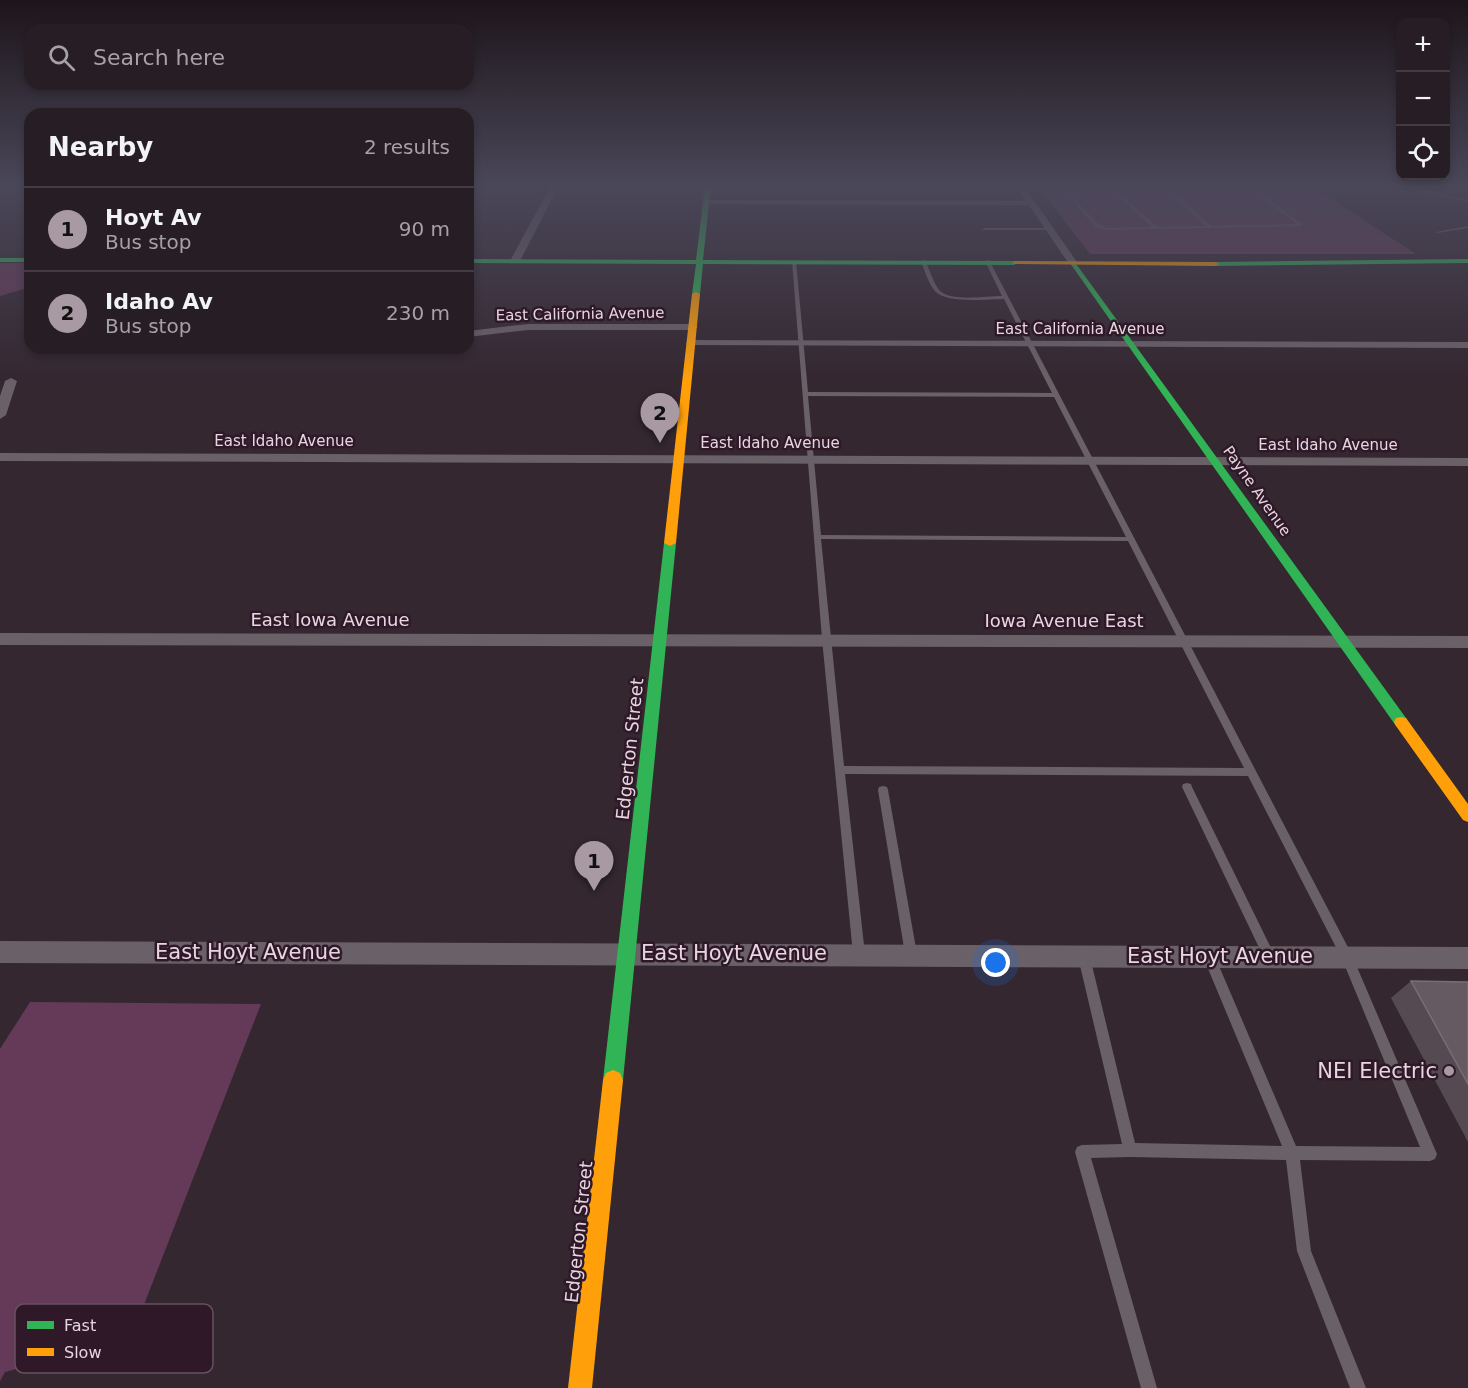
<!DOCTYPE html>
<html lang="en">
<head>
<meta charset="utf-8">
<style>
  :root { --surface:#271d24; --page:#332a31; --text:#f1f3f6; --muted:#a4a2a6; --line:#433b41; --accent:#a899a2 }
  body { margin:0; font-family:"DejaVu Sans",sans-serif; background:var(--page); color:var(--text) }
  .controls { position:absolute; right:18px; top:18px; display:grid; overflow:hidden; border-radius:12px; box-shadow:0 3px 9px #0003 }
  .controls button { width:54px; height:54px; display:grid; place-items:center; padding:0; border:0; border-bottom:2px solid var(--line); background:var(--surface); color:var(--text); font:30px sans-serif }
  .you { position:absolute; left:996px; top:963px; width:21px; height:21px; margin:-15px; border:4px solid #fff; border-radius:50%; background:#1a73e8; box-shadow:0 0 0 9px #1a73e833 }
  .badge { display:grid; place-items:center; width:39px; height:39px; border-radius:50%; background:var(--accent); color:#111; font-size:20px; font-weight:700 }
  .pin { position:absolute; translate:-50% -50px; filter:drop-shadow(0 2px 3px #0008) }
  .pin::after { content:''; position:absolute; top:32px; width:21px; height:18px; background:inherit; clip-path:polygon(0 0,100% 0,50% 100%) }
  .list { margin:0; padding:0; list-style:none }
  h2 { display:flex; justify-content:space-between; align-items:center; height:78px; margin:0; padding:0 24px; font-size:26px }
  h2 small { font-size:20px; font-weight:400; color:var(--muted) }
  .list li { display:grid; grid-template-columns:39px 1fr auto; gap:18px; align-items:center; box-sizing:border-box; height:84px; padding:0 24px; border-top:2px solid var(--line) }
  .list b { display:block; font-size:22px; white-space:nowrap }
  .list p { margin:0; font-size:20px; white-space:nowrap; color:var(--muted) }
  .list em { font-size:20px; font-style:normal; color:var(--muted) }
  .icon { flex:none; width:33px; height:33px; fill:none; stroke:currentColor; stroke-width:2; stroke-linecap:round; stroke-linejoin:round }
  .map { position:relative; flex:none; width:1468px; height:1388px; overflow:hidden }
  .search { position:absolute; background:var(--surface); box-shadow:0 3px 9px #0003; left:24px; top:24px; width:450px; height:66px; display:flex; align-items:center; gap:15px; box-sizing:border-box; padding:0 21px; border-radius:18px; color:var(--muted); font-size:22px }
  .panel { position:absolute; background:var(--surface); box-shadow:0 3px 9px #0003; left:24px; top:108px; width:450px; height:246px; border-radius:18px }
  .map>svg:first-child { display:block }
  .green { fill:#653a58 }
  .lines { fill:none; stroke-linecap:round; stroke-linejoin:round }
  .lane { fill:#6a6067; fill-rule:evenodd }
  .street { fill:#6a6067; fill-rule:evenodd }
  .fast { fill:#30b455; fill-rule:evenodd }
  .slow { fill:#ff9f0a; fill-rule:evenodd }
  .wall { fill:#554a52 }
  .building { fill:#655a61; stroke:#796d75; stroke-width:1.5 }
  .poi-dot { fill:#a899a2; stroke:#2f1928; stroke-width:2 }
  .labels { text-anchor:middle; stroke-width:5; stroke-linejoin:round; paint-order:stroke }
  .far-street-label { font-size:15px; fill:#e6d6e0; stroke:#2f1928 }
  .street-label { font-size:18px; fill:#e6d6e0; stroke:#2f1928 }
  .near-street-label { font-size:21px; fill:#e6d6e0; stroke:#2f1928 }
  .near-poi-label { font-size:21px; fill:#e6d6e0; stroke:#2f1928; text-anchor:end }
  .key { fill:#2f1928; stroke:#66525f; stroke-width:1.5 }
  .key-label { font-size:16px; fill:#e6d6e0 }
</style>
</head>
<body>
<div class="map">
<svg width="1468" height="1388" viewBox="0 0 1468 1388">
  <rect width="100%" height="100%" fill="#342730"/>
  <g class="green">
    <polygon points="1037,185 1310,185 1416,254 1090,254"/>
    <polygon points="0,263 30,263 30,287 0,296"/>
    <polygon points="30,1002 261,1004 131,1338 5,1372 0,1381 0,1049"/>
  </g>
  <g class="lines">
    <g class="lane">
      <polygon points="1057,185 1061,185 1100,226 1108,228 1152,227 1107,185 1111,185 1157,227 1206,226 1161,185 1165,185 1211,226 1297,224 1245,185 1249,185 1303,225 1301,226 1108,230 1097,228"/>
      <polygon points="1395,185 1400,185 1468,200 1468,202"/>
      <polygon points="1468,226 1468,228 1438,233 1436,232"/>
      <polygon points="984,228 1052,228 1054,229 1052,230 982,230"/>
      <path d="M794,260l2,1 12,131 244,1 -48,-94c-16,0 -58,5 -69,-8 -6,-6 -11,-22 -14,-30l4,-1c4,8 9,25 15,31 12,11 47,5 62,5l-17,-35 4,-1 362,693 86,201 -2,5 -5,2 -130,-1 11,91 55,137h-16l-53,-137 -11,-91 -156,-3 -39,1 66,230h-16l-66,-236 2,-5 5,-2 40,-1 -44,-187 2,-4 4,-1 4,1 2,4 45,186 147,3 -78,-187 2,-4 4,-1 4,1 2,4 80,187 124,1 -78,-188 -94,-183 -403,-2 20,180 -2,4 -4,1 -4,-1 -2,-4 -31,-315 -30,-378zM808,396l246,1 72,140 -305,-2zM821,539l307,2 116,227 -400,-2z"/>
      <polygon points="1187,783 1191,784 1192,787 1273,952 1275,956 1273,960 1269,961 1265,960 1182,787 1183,784"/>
      <polygon points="883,786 887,787 888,790 917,954 915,958 911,959 907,958 905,954 878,790 879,787"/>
    </g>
    <g class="street">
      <polygon points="551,185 559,185 520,261 512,263 510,261"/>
      <polygon points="1015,185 1023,185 1077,262 1075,264 1069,264 1029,205 706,204 702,202 706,200 1026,201"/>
      <polygon points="528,324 693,324 698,327 693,330 528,330 468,337 468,331"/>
      <polygon points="691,340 1468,342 1468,348 687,345 686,343"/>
      <polygon points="11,378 17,381 6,415 0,419 0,396 5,381"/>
      <polygon points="0,453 1468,458 1468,466 0,461"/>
      <polygon points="0,633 1468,636 1468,648 0,645"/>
      <polygon points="0,941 1468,947 1468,969 0,963"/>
    </g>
    <g class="fast">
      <polygon points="705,185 711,185 703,260 1014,261 1017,263 1014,265 703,264 700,294 696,296 692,294 696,264 468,263 468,259 696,260"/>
      <rect x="0" y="258" width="30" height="4"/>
      <polygon points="1468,259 1468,263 1216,266 1213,264 1216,262"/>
      <polygon points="1070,261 1074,261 1406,718 1408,722 1406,726 1396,726 1070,263"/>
      <polygon points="670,540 676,543 623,1080 620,1087 613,1090 606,1087 603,1080 664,543"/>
    </g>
    <g class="slow">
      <polygon points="1014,261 1216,262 1219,264 1216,266 1012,264"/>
      <polygon points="696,292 700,294 676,543 670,546 664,543 692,294"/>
      <polygon points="1401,717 1406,718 1468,804 1468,822 1463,820 1396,726 1394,722 1396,718"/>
      <polygon points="613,1070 620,1073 623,1080 592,1388 568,1388 603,1080 606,1073"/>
    </g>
  </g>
  <polygon class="wall" points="1411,981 1468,982 1468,1142 1391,998"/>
  <polygon class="building" points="1411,981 1468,982 1468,1084"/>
  <linearGradient id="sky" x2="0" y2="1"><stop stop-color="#1d151a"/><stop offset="0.49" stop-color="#4a4759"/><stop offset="1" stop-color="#4a4759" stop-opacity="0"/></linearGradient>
  <rect width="1468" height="379" fill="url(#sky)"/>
  <circle class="poi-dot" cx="1449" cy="1071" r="6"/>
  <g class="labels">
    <g class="far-street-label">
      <text transform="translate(580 314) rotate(-1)" y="5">East California Avenue</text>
      <text x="1080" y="334">East California Avenue</text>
      <text x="284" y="446">East Idaho Avenue</text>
      <text x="770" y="448">East Idaho Avenue</text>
      <text x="1328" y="450">East Idaho Avenue</text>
      <text transform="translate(1257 491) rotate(55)" y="5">Payne Avenue</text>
    </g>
    <g class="street-label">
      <text x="330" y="626">East Iowa Avenue</text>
      <text x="1064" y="627">Iowa Avenue East</text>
      <text transform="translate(630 749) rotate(-84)" y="6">Edgerton Street</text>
      <text transform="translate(579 1232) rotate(-84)" y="6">Edgerton Street</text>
    </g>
    <g class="near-street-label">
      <text x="248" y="959">East Hoyt Avenue</text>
      <text x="734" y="960">East Hoyt Avenue</text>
      <text x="1220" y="963">East Hoyt Avenue</text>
    </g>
    <g class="near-poi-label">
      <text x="1437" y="1078">NEI Electric</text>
    </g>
  </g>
  <rect x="15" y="1304" width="198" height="69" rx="9" class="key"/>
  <rect x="27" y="1321" width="27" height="8" fill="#30b455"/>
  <rect x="27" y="1348" width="27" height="8" fill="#ff9f0a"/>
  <g class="key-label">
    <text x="64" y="1331">Fast</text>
    <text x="64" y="1358">Slow</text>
  </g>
</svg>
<div class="controls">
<button>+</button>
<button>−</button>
<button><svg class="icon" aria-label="locate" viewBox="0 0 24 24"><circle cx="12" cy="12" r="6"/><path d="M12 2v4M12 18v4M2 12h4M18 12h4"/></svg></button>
</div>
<div class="you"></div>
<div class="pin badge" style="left:594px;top:891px">1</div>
<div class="pin badge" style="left:660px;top:443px">2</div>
<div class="search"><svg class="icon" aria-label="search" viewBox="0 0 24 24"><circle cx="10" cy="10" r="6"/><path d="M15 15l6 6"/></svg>Search here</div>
<section class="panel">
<h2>Nearby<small>2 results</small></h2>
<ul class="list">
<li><span class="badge">1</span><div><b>Hoyt Av</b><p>Bus stop</p></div><em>90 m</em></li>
<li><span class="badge">2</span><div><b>Idaho Av</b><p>Bus stop</p></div><em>230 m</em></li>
</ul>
</section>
</div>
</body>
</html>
